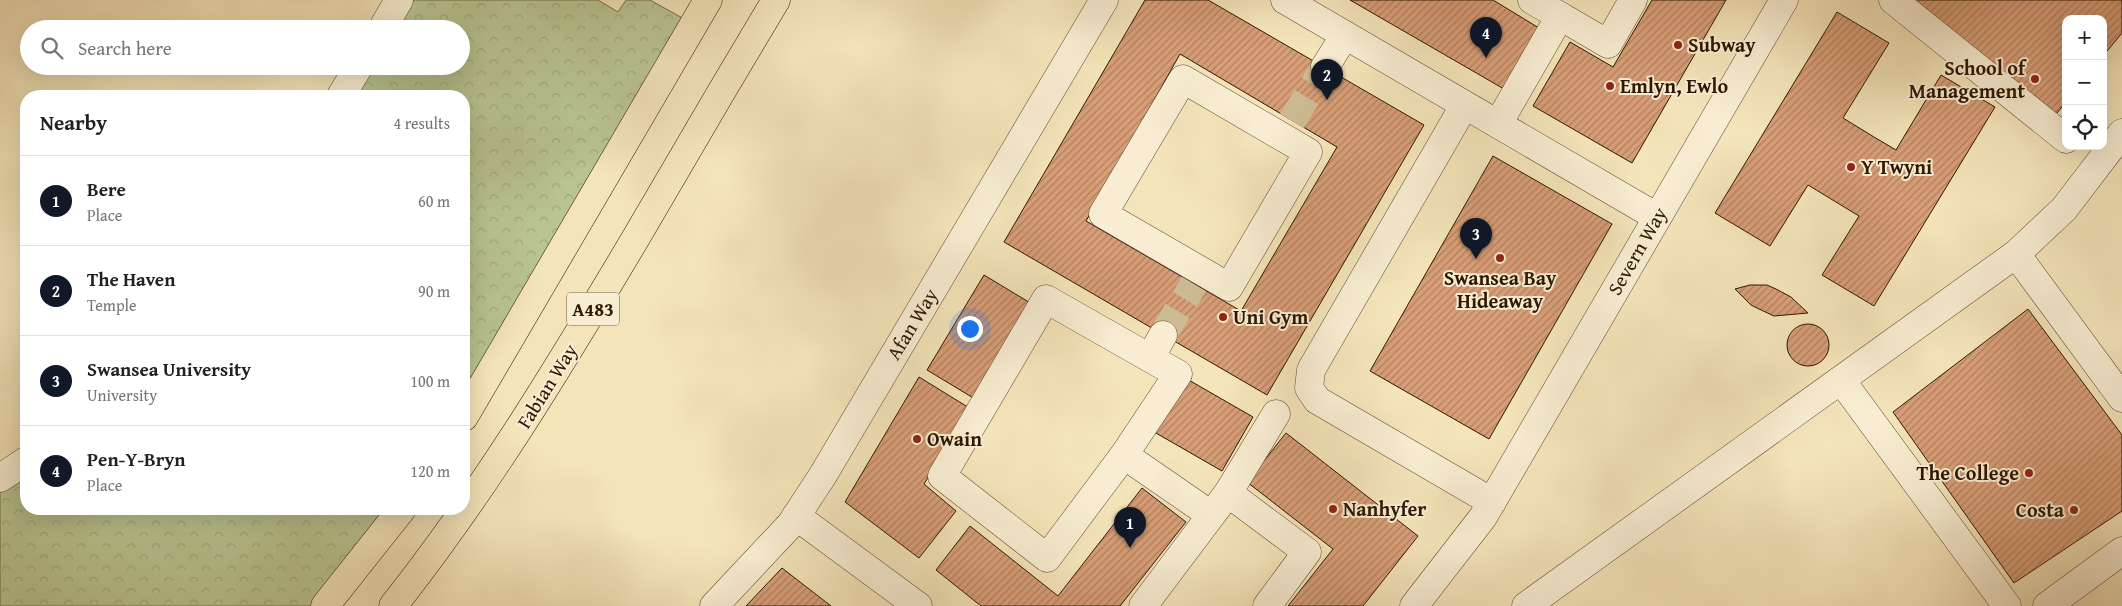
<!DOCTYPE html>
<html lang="en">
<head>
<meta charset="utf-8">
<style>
  :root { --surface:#fff; --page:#f6f6f6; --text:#202124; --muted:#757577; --line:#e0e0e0; --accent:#111827 }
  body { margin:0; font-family:"Gentium Book Plus",serif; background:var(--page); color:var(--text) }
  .controls { position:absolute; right:15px; top:15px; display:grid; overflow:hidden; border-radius:10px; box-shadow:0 5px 20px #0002 }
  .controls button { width:45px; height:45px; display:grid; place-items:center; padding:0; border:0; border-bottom:1px solid var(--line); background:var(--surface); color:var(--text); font:25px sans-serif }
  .you { position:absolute; left:969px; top:328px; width:18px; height:18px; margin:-12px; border:4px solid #fff; border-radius:50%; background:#1a73e8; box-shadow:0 0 0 8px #1a73e833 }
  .badge { display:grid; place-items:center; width:32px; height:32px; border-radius:50%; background:var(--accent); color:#fff; font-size:16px; font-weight:700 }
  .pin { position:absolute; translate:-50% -41px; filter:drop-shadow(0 1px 2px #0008) }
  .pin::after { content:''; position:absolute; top:26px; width:18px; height:15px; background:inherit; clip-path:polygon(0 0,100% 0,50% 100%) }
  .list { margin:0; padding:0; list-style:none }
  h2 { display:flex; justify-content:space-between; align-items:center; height:65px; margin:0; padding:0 20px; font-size:21px }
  h2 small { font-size:16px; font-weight:400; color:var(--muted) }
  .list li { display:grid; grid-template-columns:32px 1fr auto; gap:15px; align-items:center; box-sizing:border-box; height:90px; padding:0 20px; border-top:1px solid var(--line) }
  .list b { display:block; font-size:19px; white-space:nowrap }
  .list p { margin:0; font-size:16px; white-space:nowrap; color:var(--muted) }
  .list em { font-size:16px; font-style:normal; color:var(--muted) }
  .icon { flex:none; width:28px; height:28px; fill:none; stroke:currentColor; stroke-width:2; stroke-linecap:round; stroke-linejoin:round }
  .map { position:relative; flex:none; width:2122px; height:606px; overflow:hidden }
  .search { position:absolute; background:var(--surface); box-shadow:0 5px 20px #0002; left:20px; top:20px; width:450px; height:55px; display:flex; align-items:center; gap:12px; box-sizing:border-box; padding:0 18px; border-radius:28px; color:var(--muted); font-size:19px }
  .panel { position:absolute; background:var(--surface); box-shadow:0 5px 20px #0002; left:20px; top:90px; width:450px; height:425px; border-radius:20px }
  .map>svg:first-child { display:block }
  .park { fill:url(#park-crowns); stroke:#746e4a }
  .building { fill:url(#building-hatch); stroke:#2f1702; fill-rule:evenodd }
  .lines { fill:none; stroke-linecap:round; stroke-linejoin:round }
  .minor-tunnel { stroke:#cdbb94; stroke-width:28; stroke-dasharray:28 14; stroke-linecap:butt }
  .minor-casing { stroke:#604a30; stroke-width:29 }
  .highway-casing { stroke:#2f1702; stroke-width:29 }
  .minor { stroke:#f8edd2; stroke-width:28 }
  .highway { stroke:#f4e4b9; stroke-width:28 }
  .poi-dot { fill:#8f2418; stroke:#f8edd2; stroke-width:2 }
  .labels { text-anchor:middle; stroke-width:4; stroke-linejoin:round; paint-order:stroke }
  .shield { fill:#f8edd2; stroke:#6b5740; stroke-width:1 }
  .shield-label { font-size:19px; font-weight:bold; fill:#2f1702 }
  .poi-label { font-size:20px; font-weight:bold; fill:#2f1702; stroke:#f8edd2; text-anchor:start }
  .street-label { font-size:20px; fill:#2f1702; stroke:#f8edd2 }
</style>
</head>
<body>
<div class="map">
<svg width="2122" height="606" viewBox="0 0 2122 606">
  <defs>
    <pattern id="park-crowns" width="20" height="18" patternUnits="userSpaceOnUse" patternTransform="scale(1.25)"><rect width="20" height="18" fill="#b9c591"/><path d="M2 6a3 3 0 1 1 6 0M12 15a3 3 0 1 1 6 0" fill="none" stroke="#9fa87b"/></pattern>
    <pattern id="building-hatch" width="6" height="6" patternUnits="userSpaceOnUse" patternTransform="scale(1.25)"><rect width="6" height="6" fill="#d89e77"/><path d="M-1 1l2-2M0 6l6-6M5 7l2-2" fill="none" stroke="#b0805f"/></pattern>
  </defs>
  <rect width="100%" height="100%" fill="#f4e4b9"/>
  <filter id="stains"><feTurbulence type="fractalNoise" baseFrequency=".004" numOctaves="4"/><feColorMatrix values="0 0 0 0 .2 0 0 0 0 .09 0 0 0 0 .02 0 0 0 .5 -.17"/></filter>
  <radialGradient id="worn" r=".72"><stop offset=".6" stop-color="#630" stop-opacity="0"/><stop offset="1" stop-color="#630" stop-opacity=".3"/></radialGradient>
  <g class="park">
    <polygon points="413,0 598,0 618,12 626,0 650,0 686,20 464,396 464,96 356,96 374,66 461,66 461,29 396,29"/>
    <polygon points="26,468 26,509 392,509 313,606 0,606 0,484"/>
  </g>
  <g class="building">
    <path d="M1145,0h63l216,125 -157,270 -263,-153zM1180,54l157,93 -96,164 -155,-90z"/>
    <polygon points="1350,0 1493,0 1539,28 1504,89"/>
    <polygon points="1652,0 1726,0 1632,163 1533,106 1570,42 1613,67"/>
    <polygon points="1907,0 2122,0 2122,33 2103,56 2103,19 2066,19 2066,102 2052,119"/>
    <polygon points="1837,12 1889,43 1843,118 1874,137 1896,150 1941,75 1995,107 1874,306 1822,275 1859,216 1808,185 1770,246 1715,213"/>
    <polygon points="1493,156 1612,224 1489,439 1370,371"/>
    <polygon points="984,275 1037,307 980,402 927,370"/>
    <polygon points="1750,285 1767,285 1776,289 1791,297 1808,313 1774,316 1759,309 1751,305 1735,289"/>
    <polygon points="2028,309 2122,435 2122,511 2014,583 1893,412"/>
    <circle cx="1808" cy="345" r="21"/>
    <polygon points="1180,375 1253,417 1222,471 1149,429"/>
    <polygon points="919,377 971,409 924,484 956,511 919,558 845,502"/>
    <polygon points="1286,433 1418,536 1363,606 1288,606 1333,549 1247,482"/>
    <polygon points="1142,488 1186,522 1120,606 981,606 936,570 970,526 1058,596"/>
    <polygon points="782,568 831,606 746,606"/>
  </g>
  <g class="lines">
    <g class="minor-tunnel">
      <polyline points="1292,121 1325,67"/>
      <polyline points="1163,335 1194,284"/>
    </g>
    <g class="minor-casing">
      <g id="minor">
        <polyline points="1285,0 1657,217"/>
        <polyline points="1532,0 1560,16"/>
        <polyline points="1893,0 2066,139"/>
        <polyline points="382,29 399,0"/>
        <polyline points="1325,67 1345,35"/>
        <polygon points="1183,79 1308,152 1229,287 1103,214"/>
        <polyline points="341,96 359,66"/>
        <polyline points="1464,106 1311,370 1309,388 1317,400 1492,502"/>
        <polyline points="1498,124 1560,16 1608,44 1633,0"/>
        <polyline points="2016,254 2122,398"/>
        <polygon points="1046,299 1178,374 1124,455 1047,558 942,476"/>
        <polyline points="1150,358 1163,335"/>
        <polyline points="1841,380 2007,606"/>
        <polyline points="1124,455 1211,515"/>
        <polyline points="0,478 26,461"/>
        <polyline points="1228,493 1307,552 1267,606"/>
        <polyline points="796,516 918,606"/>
        <polyline points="714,606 791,524 823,475 1104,0"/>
        <polyline points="1143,606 1228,493 1276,414"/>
        <polyline points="1414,606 1483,517 1784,0"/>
        <polyline points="1526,606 2016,254 2064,209 2122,133"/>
        <polyline points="2047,606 2122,551"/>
      </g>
    </g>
    <g class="highway-casing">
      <g id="highway">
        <polyline points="464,417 708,0"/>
        <polyline points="325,606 402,509"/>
        <path d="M393,606c91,-115 166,-239 241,-365 47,-81 94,-161 142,-241"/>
      </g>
    </g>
    <use href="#minor" class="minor"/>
    <use href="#highway" class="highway"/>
  </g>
  <g class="poi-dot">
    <circle cx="1678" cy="45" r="5"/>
    <circle cx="2035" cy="79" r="5"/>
    <circle cx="1610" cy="86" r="5"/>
    <circle cx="1851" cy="167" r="5"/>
    <circle cx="1500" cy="258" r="5"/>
    <circle cx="1223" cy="317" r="5"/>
    <circle cx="917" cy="439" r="5"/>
    <circle cx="2029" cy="473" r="5"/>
    <circle cx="1333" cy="509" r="5"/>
    <circle cx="2074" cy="510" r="5"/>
  </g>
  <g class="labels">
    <rect class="shield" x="567" y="292.5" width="52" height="33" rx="4"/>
    <g class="shield-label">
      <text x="593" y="316">A483</text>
    </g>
    <g class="poi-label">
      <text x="1688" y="52">Subway</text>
      <text x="2025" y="75" text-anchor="end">School of<tspan x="2025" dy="23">Management</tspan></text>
      <text x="1620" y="93">Emlyn, Ewlo</text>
      <text x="1861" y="174">Y Twyni</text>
      <text x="1500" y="285" text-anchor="middle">Swansea Bay<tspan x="1500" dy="23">Hideaway</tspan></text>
      <text x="1233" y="324">Uni Gym</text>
      <text x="927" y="446">Owain</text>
      <text x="2019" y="480" text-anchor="end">The College</text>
      <text x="1343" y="516">Nanhyfer</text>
      <text x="2064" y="517" text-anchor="end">Costa</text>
    </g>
    <g class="street-label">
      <text transform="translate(1637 251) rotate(-60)" y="7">Severn Way</text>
      <text transform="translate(912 324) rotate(-59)" y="7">Afan Way</text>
      <text transform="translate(547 386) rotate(-58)" y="7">Fabian Way</text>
    </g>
  </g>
  <rect width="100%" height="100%" filter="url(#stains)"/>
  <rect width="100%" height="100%" fill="url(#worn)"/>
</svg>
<div class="controls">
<button>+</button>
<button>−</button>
<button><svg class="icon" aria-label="locate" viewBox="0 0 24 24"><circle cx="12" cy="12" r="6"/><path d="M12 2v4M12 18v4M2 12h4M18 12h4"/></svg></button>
</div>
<div class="you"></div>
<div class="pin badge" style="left:1130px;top:548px">1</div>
<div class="pin badge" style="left:1327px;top:100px">2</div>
<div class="pin badge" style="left:1476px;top:259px">3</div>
<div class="pin badge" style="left:1486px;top:58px">4</div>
<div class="search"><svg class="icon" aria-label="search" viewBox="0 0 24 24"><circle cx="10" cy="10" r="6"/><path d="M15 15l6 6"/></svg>Search here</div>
<section class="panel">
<h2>Nearby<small>4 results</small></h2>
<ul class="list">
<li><span class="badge">1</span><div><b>Bere</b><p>Place</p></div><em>60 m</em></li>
<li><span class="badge">2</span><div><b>The Haven</b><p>Temple</p></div><em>90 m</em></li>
<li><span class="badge">3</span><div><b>Swansea University</b><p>University</p></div><em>100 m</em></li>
<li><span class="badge">4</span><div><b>Pen-Y-Bryn</b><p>Place</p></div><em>120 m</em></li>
</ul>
</section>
</div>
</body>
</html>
